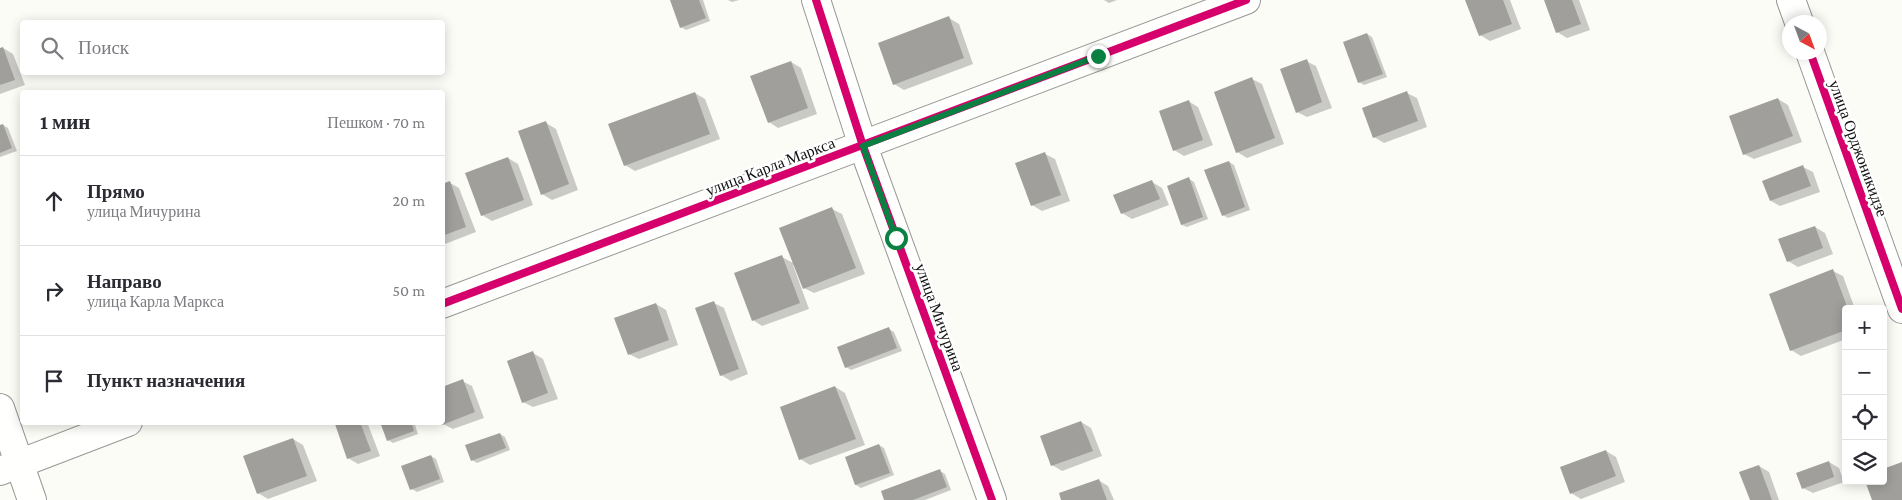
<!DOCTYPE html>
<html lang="ru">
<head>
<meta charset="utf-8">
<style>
  :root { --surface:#fff; --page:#f7f7f7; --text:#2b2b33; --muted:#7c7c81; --line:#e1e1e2 }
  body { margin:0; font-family:"Crimson Pro",serif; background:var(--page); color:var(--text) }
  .controls { position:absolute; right:15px; bottom:15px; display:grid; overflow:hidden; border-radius:5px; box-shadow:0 2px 12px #0003 }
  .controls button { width:45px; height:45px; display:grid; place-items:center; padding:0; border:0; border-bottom:1px solid var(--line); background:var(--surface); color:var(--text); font:25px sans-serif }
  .compass { position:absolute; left:1782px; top:15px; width:45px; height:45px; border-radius:50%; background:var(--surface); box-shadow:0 2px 12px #0003; rotate:139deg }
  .stop { position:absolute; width:15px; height:15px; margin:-11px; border:4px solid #0b8043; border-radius:50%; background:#fff }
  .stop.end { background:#0b8043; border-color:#fff; box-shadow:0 1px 5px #0008 }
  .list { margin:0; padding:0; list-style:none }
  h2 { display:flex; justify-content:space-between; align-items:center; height:65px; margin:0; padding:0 20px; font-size:21px }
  h2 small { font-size:16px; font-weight:400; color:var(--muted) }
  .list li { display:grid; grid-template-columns:32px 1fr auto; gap:15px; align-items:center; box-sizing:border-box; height:90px; padding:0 20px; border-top:1px solid var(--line) }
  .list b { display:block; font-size:19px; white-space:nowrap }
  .list p { margin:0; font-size:16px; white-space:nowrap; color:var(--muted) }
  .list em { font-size:16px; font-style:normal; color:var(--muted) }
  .icon { flex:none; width:28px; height:28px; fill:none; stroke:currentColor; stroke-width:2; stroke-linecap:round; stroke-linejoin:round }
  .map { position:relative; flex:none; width:1902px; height:500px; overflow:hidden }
  .search { position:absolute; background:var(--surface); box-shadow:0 2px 12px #0003; left:20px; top:20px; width:425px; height:55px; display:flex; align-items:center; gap:12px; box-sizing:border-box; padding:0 18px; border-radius:5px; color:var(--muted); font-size:19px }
  .panel { position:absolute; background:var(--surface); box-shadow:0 2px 12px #0003; left:20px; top:90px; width:425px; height:335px; border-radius:5px }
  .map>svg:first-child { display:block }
  .shadow { fill:#0003 }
  .building { fill:#a09f9c }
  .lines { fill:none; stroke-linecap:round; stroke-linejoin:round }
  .minor-casing { stroke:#979795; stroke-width:30 }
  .minor { stroke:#fffffe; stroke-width:28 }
  .cycleway-casing { stroke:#fff; stroke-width:11 }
  .cycleway { stroke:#d6006c; stroke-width:8 }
  .route { stroke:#0b8043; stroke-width:6 }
  .labels { text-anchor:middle; stroke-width:5; stroke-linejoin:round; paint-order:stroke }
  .street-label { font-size:16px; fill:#111; stroke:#fff }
</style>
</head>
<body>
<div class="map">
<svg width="1902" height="500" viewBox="0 0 1902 500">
  <rect width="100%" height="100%" fill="#fcfcf7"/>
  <g class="shadow">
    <polygon points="671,0 703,0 710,21 686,30 681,27"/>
    <polygon points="728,0 739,0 732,2"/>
    <polygon points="1104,0 1117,0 1109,3"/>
    <polygon points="1467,0 1510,0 1521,29 1490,41 1480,35"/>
    <polygon points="1545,0 1579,0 1590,30 1567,38 1557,32"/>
    <polygon points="949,18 959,24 973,64 904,90 894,84"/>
    <polygon points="1367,34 1372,37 1387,77 1364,85 1359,82 1344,43"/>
    <polygon points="3,48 13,54 25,85 0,94 0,50"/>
    <polygon points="1306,61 1316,66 1332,108 1307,117 1297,112"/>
    <polygon points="791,62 801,68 817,114 778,128 769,122"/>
    <polygon points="1252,79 1262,84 1284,144 1247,158 1237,152"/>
    <polygon points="695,93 705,99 720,139 635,171 625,165"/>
    <polygon points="1407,93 1417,98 1427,127 1384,143 1374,137"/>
    <polygon points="1778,99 1788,105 1802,142 1754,159 1744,154"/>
    <polygon points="1188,101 1198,107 1213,145 1184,156 1174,150"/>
    <polygon points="546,123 556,129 578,190 552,200 542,194"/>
    <polygon points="3,125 8,128 17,151 0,157 0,126"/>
    <polygon points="1045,154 1055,159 1070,201 1042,211 1032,205"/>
    <polygon points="508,158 518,164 533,205 492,221 482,215"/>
    <polygon points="1229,162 1234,165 1250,210 1228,218 1223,215"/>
    <polygon points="1803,167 1813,172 1820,192 1780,206 1771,201"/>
    <polygon points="1189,179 1194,182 1208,219 1187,227 1182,225"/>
    <polygon points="1152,182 1162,188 1169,205 1132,219 1122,213"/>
    <polygon points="450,183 459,188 476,232 445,244 442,242 442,185"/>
    <polygon points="832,209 842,214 865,274 814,293 804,288"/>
    <polygon points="1815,227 1825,233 1833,254 1798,267 1788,261"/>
    <polygon points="782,257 795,264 793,265 809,309 762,326 753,320"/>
    <polygon points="1833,271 1843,276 1855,309 1846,309 1846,339 1801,356 1791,350"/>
    <polygon points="714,303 724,308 748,374 731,381 721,375"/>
    <polygon points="656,304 666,310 678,345 639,359 629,354"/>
    <polygon points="889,329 894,332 902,351 851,370 846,367"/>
    <polygon points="533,353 543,359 558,399 533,407 523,402"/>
    <polygon points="462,381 472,386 484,418 453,429 443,424"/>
    <polygon points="835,387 845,393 865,445 810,465 800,459"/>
    <polygon points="343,422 367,422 380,456 358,464 348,458"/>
    <polygon points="381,422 414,422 418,434 393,443 388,440"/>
    <polygon points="1081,422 1091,428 1102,456 1062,471 1052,465"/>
    <polygon points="500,434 505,437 510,450 477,463 472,460"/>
    <polygon points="293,439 303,445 317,481 268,499 258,493"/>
    <polygon points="879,445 884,448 894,475 861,488 856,485 846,458"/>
    <polygon points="1606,451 1616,457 1625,482 1581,499 1571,493"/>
    <polygon points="431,456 436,459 444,482 417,492 412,489"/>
    <polygon points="1829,462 1839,468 1844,482 1813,493 1803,488"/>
    <polygon points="1759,466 1769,472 1779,500 1751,500"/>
    <polygon points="940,471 945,474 951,490 925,500 886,500"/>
    <polygon points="1098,480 1108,486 1114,500 1062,500"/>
  </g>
  <g class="building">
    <polygon points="670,0 699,0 706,18 680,28"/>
    <polygon points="1465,0 1503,0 1512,24 1479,36"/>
    <polygon points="1544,0 1572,0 1581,24 1556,33"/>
    <polygon points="949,16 964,58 893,85 878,43"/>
    <polygon points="1367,33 1383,74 1358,83 1343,42"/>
    <polygon points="3,47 15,80 0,85 0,48"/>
    <polygon points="1307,59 1322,102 1296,113 1280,69"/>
    <polygon points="791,61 808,108 768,123 750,76"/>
    <polygon points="1252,77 1275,138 1236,153 1214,92"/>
    <polygon points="1407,91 1418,121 1373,138 1362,108"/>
    <polygon points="695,92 710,134 624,166 608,124"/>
    <polygon points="1778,98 1793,136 1743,155 1729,116"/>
    <polygon points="1189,100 1203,140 1173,151 1159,111"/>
    <polygon points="546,121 569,184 541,195 518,131"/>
    <polygon points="3,124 12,148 0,153 0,125"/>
    <polygon points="1045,152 1061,195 1031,206 1015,163"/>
    <polygon points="508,157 524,200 481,216 465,173"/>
    <polygon points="1229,161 1245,207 1222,216 1204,170"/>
    <polygon points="1803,165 1811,186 1770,201 1762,181"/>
    <polygon points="1189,177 1203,217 1181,225 1167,186"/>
    <polygon points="1152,180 1160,199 1121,214 1113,195"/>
    <polygon points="450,181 466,227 442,236 442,184"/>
    <polygon points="832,207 856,268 803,289 779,228"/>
    <polygon points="1815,226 1823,248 1787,262 1778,239"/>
    <polygon points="782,255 800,303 752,321 734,273"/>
    <polygon points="1833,269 1848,309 1846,309 1846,330 1790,351 1769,294"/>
    <polygon points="714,301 739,369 720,376 695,308"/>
    <polygon points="656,303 669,340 628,355 614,318"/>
    <polygon points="889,327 897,348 845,368 837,347"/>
    <polygon points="533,351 548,393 522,403 507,361"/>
    <polygon points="463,379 475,412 442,425 442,387"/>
    <polygon points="835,386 856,439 799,460 780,407"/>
    <polygon points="1081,421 1093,451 1051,466 1040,436"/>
    <polygon points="339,422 360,422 371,451 347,459 335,424"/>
    <polygon points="380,422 411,422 414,431 387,441"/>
    <polygon points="500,433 506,448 471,461 465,445"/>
    <polygon points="293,438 307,476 257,494 243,456"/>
    <polygon points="879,444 890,473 855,485 845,457"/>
    <polygon points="1606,450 1616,476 1570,494 1560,467"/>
    <polygon points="431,455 440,479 410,490 401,466"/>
    <polygon points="1829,461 1834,477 1802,489 1796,473"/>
    <polygon points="1902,462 1902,500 1872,500 1865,481 1883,481 1883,469"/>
    <polygon points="1759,465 1772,500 1750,500 1739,472"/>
    <polygon points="940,469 947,487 913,500 884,500 881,491"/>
    <polygon points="1099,479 1107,500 1061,500 1059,493"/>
  </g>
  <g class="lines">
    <g class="minor-casing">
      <g id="minor">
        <polyline points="816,0 863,146 992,500"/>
        <polyline points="1791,0 1799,22"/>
        <polyline points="1810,52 1902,309"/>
        <polyline points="442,304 1246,0"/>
        <polyline points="0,408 32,500"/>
        <polyline points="0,471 128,422"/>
      </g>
    </g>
    <use href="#minor" class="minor"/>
    <g class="cycleway-casing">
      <g id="cycleway">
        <polyline points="816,0 863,146 992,500"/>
        <polyline points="1810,52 1902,309"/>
        <polyline points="442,304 1246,0"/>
      </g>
    </g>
    <use href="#cycleway" class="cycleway"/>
  </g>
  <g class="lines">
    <polyline class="route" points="896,238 863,146 1098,56"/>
  </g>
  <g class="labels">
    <g class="street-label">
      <text transform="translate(1859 148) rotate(70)" y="6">улица Орджоникидзе</text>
      <text transform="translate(770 166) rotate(-21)" y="6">улица Карла Маркса</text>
      <text transform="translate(940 317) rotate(70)" y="6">улица Мичурина</text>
    </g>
  </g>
</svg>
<div class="controls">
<button>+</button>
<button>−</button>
<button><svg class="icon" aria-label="locate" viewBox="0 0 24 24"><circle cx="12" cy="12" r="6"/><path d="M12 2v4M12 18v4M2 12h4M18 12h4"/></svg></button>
<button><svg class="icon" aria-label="layers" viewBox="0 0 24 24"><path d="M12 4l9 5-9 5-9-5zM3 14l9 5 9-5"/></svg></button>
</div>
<svg class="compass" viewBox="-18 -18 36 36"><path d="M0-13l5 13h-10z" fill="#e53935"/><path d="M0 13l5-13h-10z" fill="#7c7c81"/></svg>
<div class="stop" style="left:896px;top:238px"></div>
<div class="stop end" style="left:1098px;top:56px"></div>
<div class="search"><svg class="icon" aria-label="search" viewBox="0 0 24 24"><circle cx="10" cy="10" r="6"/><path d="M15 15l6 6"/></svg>Поиск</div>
<section class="panel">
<h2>1 мин<small>Пешком · 70 m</small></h2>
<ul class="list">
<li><svg class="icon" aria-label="ahead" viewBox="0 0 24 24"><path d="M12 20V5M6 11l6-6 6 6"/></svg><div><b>Прямо</b><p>улица Мичурина</p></div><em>20 m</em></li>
<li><svg class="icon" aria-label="right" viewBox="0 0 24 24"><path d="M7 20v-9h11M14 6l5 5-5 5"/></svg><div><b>Направо</b><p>улица Карла Маркса</p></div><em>50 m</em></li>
<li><svg class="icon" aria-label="arrive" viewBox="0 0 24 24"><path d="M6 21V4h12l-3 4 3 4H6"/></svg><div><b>Пункт назначения</b></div></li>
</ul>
</section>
</div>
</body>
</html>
